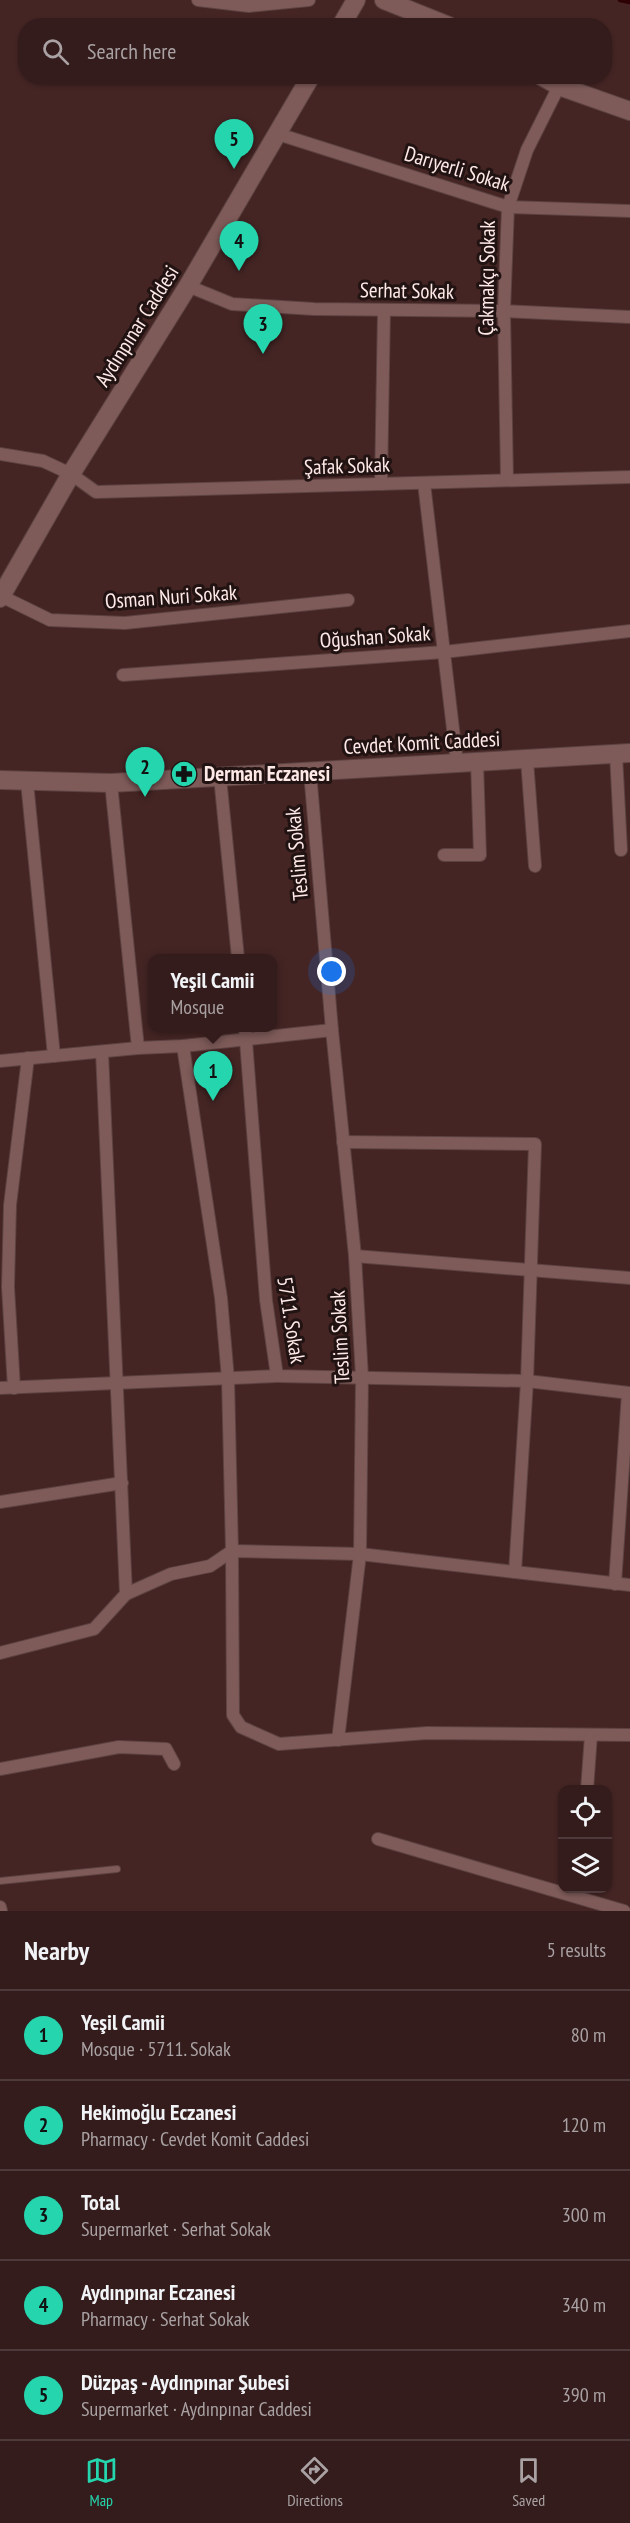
<!DOCTYPE html>
<html lang="en">
<head>
<meta charset="utf-8">
<style>
  :root { --surface:#331c1b; --page:#3b2524; --text:#f1f3f6; --muted:#a9a1a3; --line:#4e3a3a; --accent:#25d5ae }
  body { margin:0; font-family:"PT Sans Narrow",sans-serif; background:var(--page); color:var(--text) }
  .controls { position:absolute; right:18px; bottom:18px; display:grid; overflow:hidden; border-radius:12px; box-shadow:0 2px 4px #0004 }
  .controls button { width:54px; height:54px; display:grid; place-items:center; padding:0; border:0; border-bottom:2px solid var(--line); background:var(--surface); color:var(--text); font:30px sans-serif }
  .you { position:absolute; left:332px; top:972px; width:21px; height:21px; margin:-15px; border:4px solid #fff; border-radius:50%; background:#1a73e8; box-shadow:0 0 0 9px #1a73e833 }
  .badge { display:grid; place-items:center; width:39px; height:39px; border-radius:50%; background:var(--accent); color:#111; font-size:20px; font-weight:700 }
  .pin { position:absolute; translate:-50% -50px; filter:drop-shadow(0 2px 3px #0008) }
  .pin::after { content:''; position:absolute; top:32px; width:21px; height:18px; background:inherit; clip-path:polygon(0 0,100% 0,50% 100%) }
  .popup { position:absolute; left:148px; top:954px; width:129px; height:78px; box-sizing:border-box; display:grid; place-content:center; border-radius:12px; background:var(--surface); filter:drop-shadow(0 2px 4px #0005); font-size:20px; white-space:nowrap; color:var(--muted) }
  .popup b { font-size:22px; color:var(--text) }
  .popup::after { content:''; position:absolute; left:50%; top:100%; margin-left:-12px; border:12px solid transparent; border-top-color:var(--surface) }
  .list { margin:0; padding:0; list-style:none }
  h2 { display:flex; justify-content:space-between; align-items:center; height:78px; margin:0; padding:0 24px; font-size:26px }
  h2 small { font-size:20px; font-weight:400; color:var(--muted) }
  .list li { display:grid; grid-template-columns:39px 1fr auto; gap:18px; align-items:center; box-sizing:border-box; height:90px; padding:0 24px; border-top:2px solid var(--line) }
  .list b { display:block; font-size:22px; white-space:nowrap }
  .list p { margin:0; font-size:20px; white-space:nowrap; color:var(--muted) }
  .list em { font-size:20px; font-style:normal; color:var(--muted) }
  .icon { flex:none; width:33px; height:33px; fill:none; stroke:currentColor; stroke-width:2; stroke-linecap:round; stroke-linejoin:round }
  .map { position:relative; flex:none; width:630px; height:1911px; overflow:hidden }
  .search { position:absolute; background:var(--surface); box-shadow:0 2px 4px #0004; left:18px; right:18px; top:18px; height:66px; display:flex; align-items:center; gap:15px; box-sizing:border-box; padding:0 21px; border-radius:24px; color:var(--muted); font-size:22px }
  .sheet { height:528px; background:var(--surface) }
  nav { display:flex; justify-content:space-around; align-items:center; box-sizing:border-box; height:84px; border-top:2px solid var(--line); background:var(--surface); font-size:16px; color:var(--muted) }
  nav a { display:grid; justify-items:center; gap:3px }
  nav .on { color:var(--accent) }
  .map>svg:first-child { display:block }
  .lines { fill:none; stroke-linecap:round; stroke-linejoin:round }
  .stream { stroke:#2e0205; stroke-width:4.5 }
  .lane-casing { stroke:#5c4241; stroke-width:8 }
  .street-casing { stroke:#5c4241; stroke-width:14 }
  .secondary-casing { stroke:#5c4241; stroke-width:20 }
  .lane { stroke:#7e5b59; stroke-width:6 }
  .street { stroke:#7e5b59; stroke-width:12 }
  .secondary { stroke:#7e5b59; stroke-width:18 }
  .labels { text-anchor:middle; stroke-width:6; stroke-linejoin:round; paint-order:stroke }
  .street-label { font-size:21px; fill:#fee9e7; stroke:#211312 }
  .poi-label { font-size:21px; font-weight:bold; fill:#fee9e7; stroke:#211312; text-anchor:start }
</style>
</head>
<body>
<div class="map">
<svg width="630" height="1911" viewBox="0 0 630 1911">
  <rect width="100%" height="100%" fill="#442524"/>
  <g class="lines">
    <polyline class="stream" points="620,0 630,2"/>
    <g class="lane-casing">
      <polyline id="lane" points="0,1881 117,1869"/>
    </g>
    <g class="street-casing">
      <g id="street">
        <polyline points="198,0 249,6 309,0"/>
        <polyline points="278,134 508,207 630,211"/>
        <polyline points="188,286 232,304 314,309 504,311 630,317"/>
        <polyline points="0,454 43,461 71,474 96,492 630,477"/>
        <polyline points="507,480 504,311 508,207 527,150 559,86"/>
        <polyline points="424,483 457,763"/>
        <polyline points="381,484 384,310"/>
        <polyline points="1,596 50,620 125,623 348,600"/>
        <polyline points="123,675 444,652 630,631"/>
        <polyline points="616,754 621,850"/>
        <polyline points="527,760 535,866"/>
        <polyline points="310,772 332,1030 355,1256 362,1377 360,1554 232,1551 233,1715 241,1727 279,1744 427,1733 630,1735"/>
        <polyline points="220,777 238,958"/>
        <polyline points="27,782 54,1056"/>
        <polyline points="111,783 138,1048"/>
        <polyline points="444,855 480,855 477,762"/>
        <polyline points="245,1028 266,1300 277,1376 527,1381 630,1393"/>
        <polyline points="102,1052 126,1594"/>
        <polyline points="0,1061 138,1048 183,1046 332,1030"/>
        <polyline points="343,1142 535,1144 527,1381 515,1572 630,1585"/>
        <polyline points="355,1256 630,1278"/>
        <polyline points="0,1388 277,1376"/>
        <polyline points="14,1388 8,1287 10,1205 28,1058"/>
        <polyline points="0,1502 122,1483"/>
        <polyline points="615,1584 628,1393"/>
        <polyline points="0,1653 94,1629 126,1594 171,1574 210,1566 232,1551 228,1379 221,1298 183,1046"/>
        <polyline points="338,1740 360,1554 515,1572"/>
        <polyline points="0,1769 119,1747 166,1749 174,1764"/>
        <polyline points="587,1790 591,1735"/>
        <polyline points="378,1839 624,1911"/>
        <polyline points="0,1907 1,1911"/>
      </g>
    </g>
    <g class="secondary-casing">
      <g id="secondary">
        <polyline points="384,0 449,26"/>
        <polyline points="341,26 356,0"/>
        <polyline points="541,76 559,86 630,111"/>
        <polyline points="0,598 71,474 188,286 311,76"/>
        <polyline points="0,780 111,783 630,753"/>
      </g>
    </g>
    <use href="#lane" class="lane"/>
    <use href="#street" class="street"/>
    <use href="#secondary" class="secondary"/>
  </g>
  <defs>
    <g id="pharmacy-disc" transform="scale(1.35)"><circle r="9.5" fill="#25d5ae" stroke="#211312"/><path d="M-2-6h4v4h4v4h-4v4h-4v-4h-4v-4h4Z" fill="#111"/></g>
  </defs>
  <g fill-rule="evenodd">
    <use href="#pharmacy-disc" x="184" y="774"/>
  </g>
  <g class="labels">
    <g class="street-label">
      <text transform="translate(457 169) rotate(17)" y="7">Darıyerli Sokak</text>
      <text transform="translate(487 278) rotate(-89)" y="7">Çakmakçı Sokak</text>
      <text transform="translate(407 291) rotate(1)" y="7">Serhat Sokak</text>
      <text transform="translate(137 326) rotate(-58)" y="7">Aydınpınar Caddesi</text>
      <text transform="translate(347 466) rotate(-2)" y="7">Şafak Sokak</text>
      <text transform="translate(171 597) rotate(-4)" y="7">Osman Nuri Sokak</text>
      <text transform="translate(375 637) rotate(-4)" y="7">Oğushan Sokak</text>
      <text transform="translate(422 743) rotate(-3)" y="7">Cevdet Komit Caddesi</text>
      <text transform="translate(297 854) rotate(-95)" y="7">Teslim Sokak</text>
      <text transform="translate(291 1320) rotate(81)" y="7">5711. Sokak</text>
      <text transform="translate(340 1337) rotate(-93)" y="7">Teslim Sokak</text>
    </g>
    <g class="poi-label">
      <text x="204" y="781">Derman Eczanesi</text>
    </g>
  </g>
</svg>
<div class="controls">
<button><svg class="icon" aria-label="locate" viewBox="0 0 24 24"><circle cx="12" cy="12" r="6"/><path d="M12 2v4M12 18v4M2 12h4M18 12h4"/></svg></button>
<button><svg class="icon" aria-label="layers" viewBox="0 0 24 24"><path d="M12 4l9 5-9 5-9-5zM3 14l9 5 9-5"/></svg></button>
</div>
<div class="you"></div>
<div class="pin badge" style="left:213px;top:1101px">1</div>
<div class="popup"><b>Yeşil Camii</b>Mosque</div>
<div class="pin badge" style="left:145px;top:797px">2</div>
<div class="pin badge" style="left:263px;top:354px">3</div>
<div class="pin badge" style="left:239px;top:271px">4</div>
<div class="pin badge" style="left:234px;top:169px">5</div>
<div class="search"><svg class="icon" aria-label="search" viewBox="0 0 24 24"><circle cx="10" cy="10" r="6"/><path d="M15 15l6 6"/></svg>Search here</div>
</div>
<section class="sheet">
<h2>Nearby<small>5 results</small></h2>
<ul class="list">
<li><span class="badge">1</span><div><b>Yeşil Camii</b><p>Mosque · 5711. Sokak</p></div><em>80 m</em></li>
<li><span class="badge">2</span><div><b>Hekimoğlu Eczanesi</b><p>Pharmacy · Cevdet Komit Caddesi</p></div><em>120 m</em></li>
<li><span class="badge">3</span><div><b>Total</b><p>Supermarket · Serhat Sokak</p></div><em>300 m</em></li>
<li><span class="badge">4</span><div><b>Aydınpınar Eczanesi</b><p>Pharmacy · Serhat Sokak</p></div><em>340 m</em></li>
<li><span class="badge">5</span><div><b>Düzpaş - Aydınpınar Şubesi</b><p>Supermarket · Aydınpınar Caddesi</p></div><em>390 m</em></li>
</ul>
</section>
<nav>
<a class="on"><svg class="icon" aria-label="map" viewBox="0 0 24 24"><path d="M3 6l6-2 6 2 6-2v14l-6 2-6-2-6 2zM9 4v14M15 6v14"/></svg>Map</a>
<a><svg class="icon" aria-label="directions" viewBox="0 0 24 24"><path d="M12 3l9 9-9 9-9-9zM9 14v-3h6M13 9l2 2-2 2"/></svg>Directions</a>
<a><svg class="icon" aria-label="saved" viewBox="0 0 24 24"><path d="M7 4h10v16l-5-4-5 4z"/></svg>Saved</a>
</nav>
</body>
</html>
